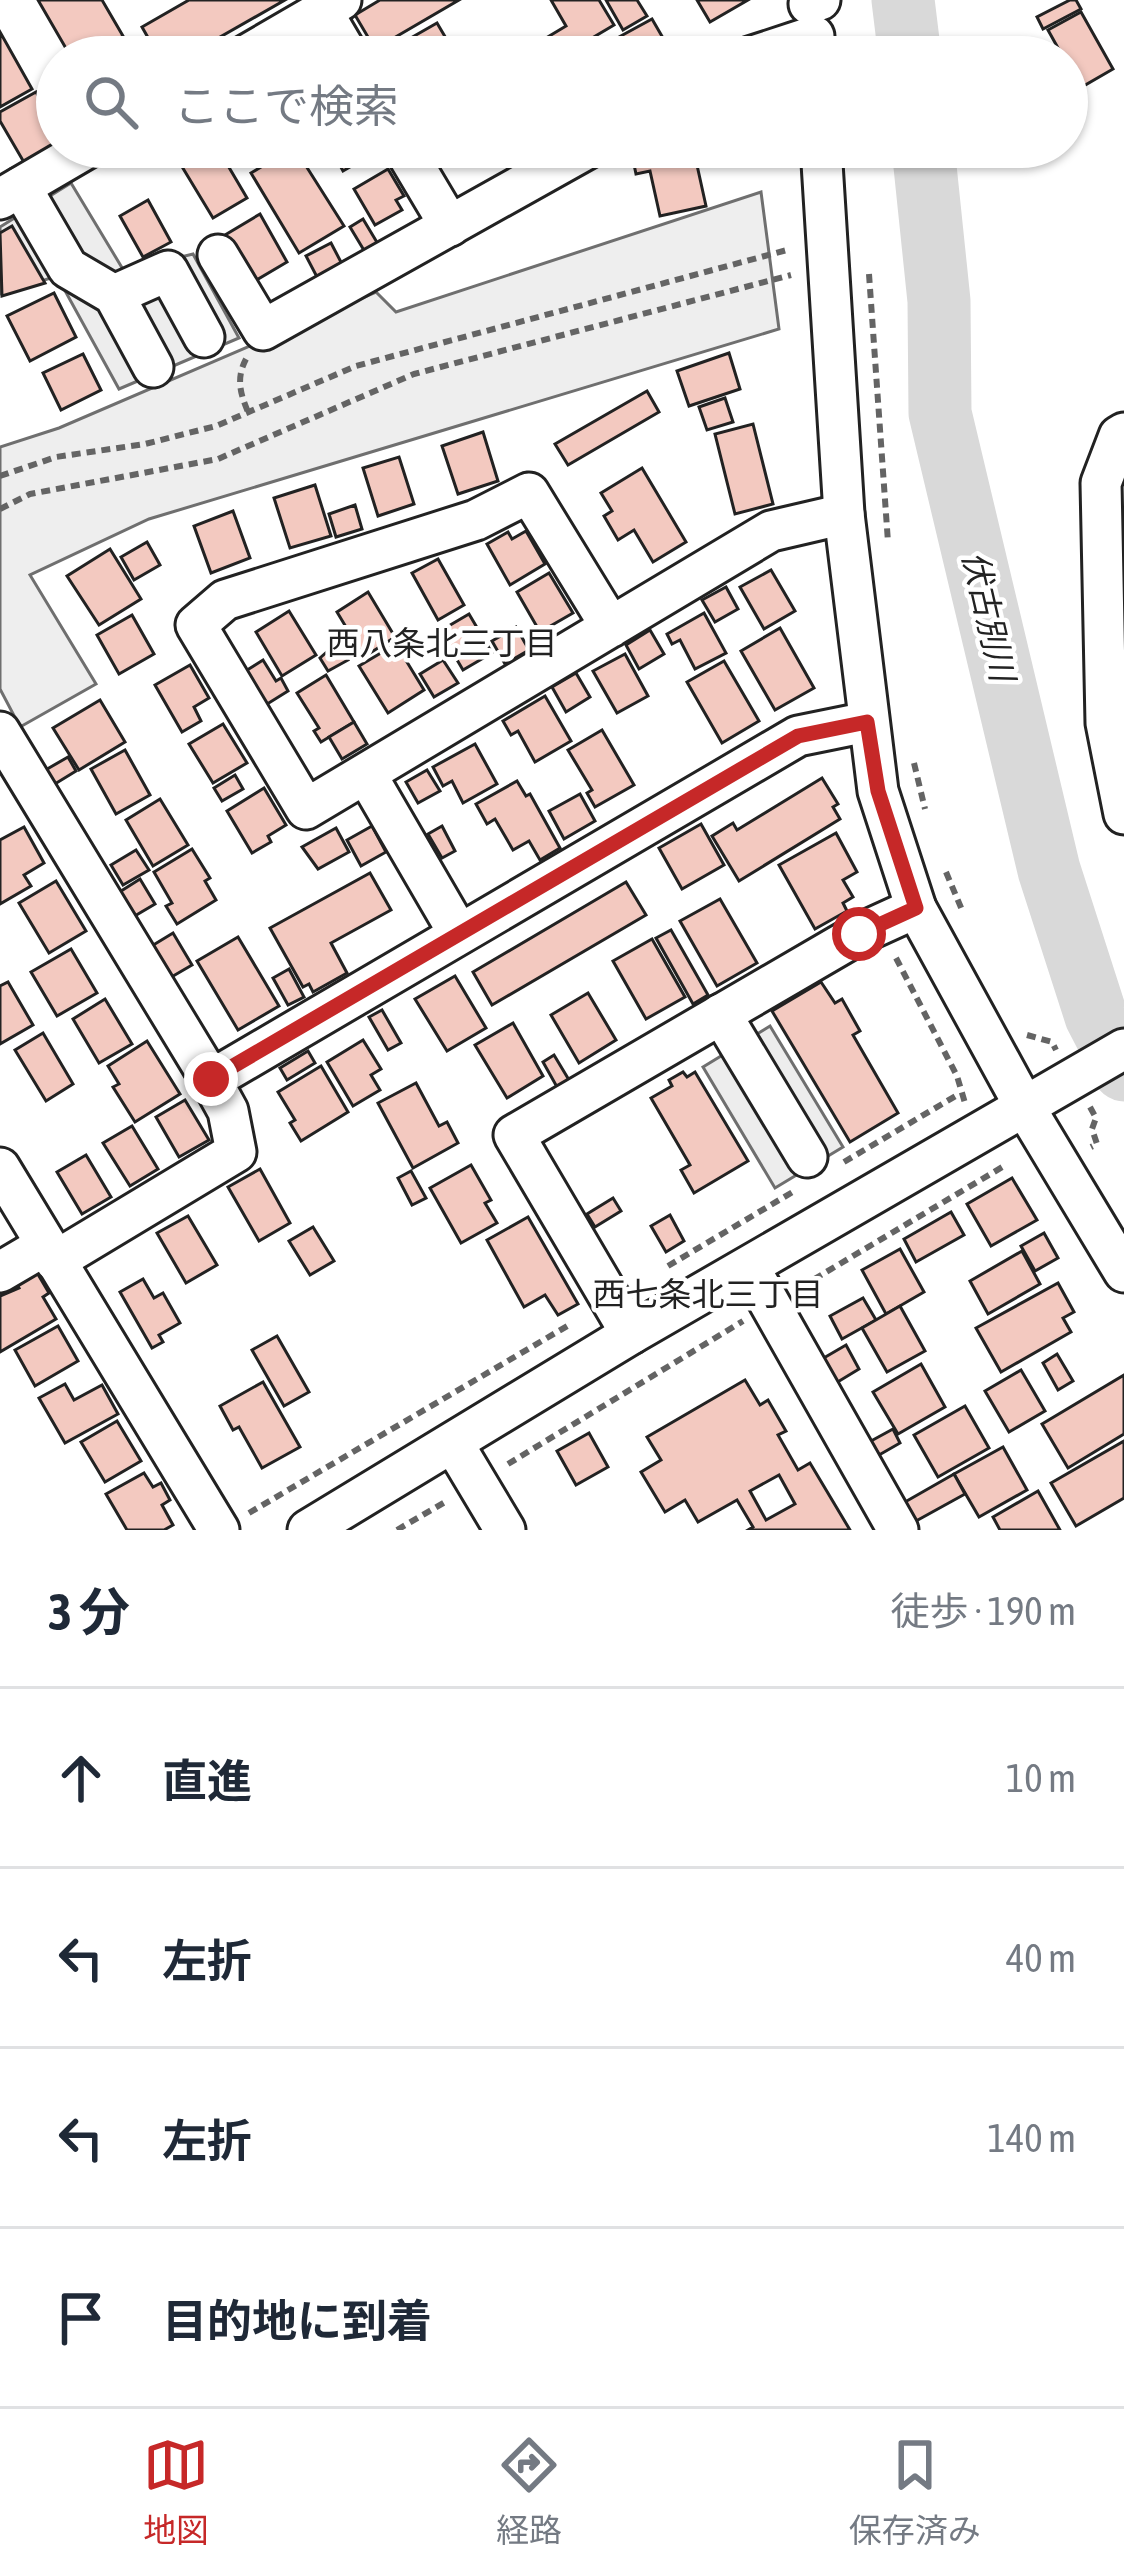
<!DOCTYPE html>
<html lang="ja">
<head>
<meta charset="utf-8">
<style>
  :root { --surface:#fff; --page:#f6f6f7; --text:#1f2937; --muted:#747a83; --line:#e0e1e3; --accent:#c62828 }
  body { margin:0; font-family:"Asap Condensed","Noto Sans JP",sans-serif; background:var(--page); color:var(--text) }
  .stop { position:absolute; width:36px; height:36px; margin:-27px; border:9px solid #c62828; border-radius:50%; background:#fff }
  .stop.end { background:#c62828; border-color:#fff; box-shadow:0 3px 12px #0008 }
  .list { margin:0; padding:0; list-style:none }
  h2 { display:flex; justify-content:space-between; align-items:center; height:156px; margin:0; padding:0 48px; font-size:51px }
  h2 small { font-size:39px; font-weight:400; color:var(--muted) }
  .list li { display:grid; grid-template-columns:78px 1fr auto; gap:36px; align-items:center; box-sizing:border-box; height:180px; padding:0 48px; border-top:3px solid var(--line) }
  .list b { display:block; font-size:45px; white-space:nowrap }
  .list em { font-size:39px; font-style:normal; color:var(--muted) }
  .icon { flex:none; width:66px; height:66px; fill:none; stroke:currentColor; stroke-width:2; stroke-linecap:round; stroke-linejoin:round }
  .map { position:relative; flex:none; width:1124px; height:1530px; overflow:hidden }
  .search { position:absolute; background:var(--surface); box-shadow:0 3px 9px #0004; left:36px; right:36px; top:36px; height:132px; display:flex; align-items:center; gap:30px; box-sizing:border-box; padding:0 42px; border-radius:66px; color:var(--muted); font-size:45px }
  .sheet { height:876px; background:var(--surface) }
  nav { display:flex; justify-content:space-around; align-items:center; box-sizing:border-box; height:168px; border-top:3px solid var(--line); background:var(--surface); font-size:33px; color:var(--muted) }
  nav a { display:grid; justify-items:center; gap:6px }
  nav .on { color:var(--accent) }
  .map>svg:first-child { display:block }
  .green { fill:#eee; stroke:#6f6f6f; stroke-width:3 }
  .parking { fill:#ededed; stroke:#6f6f6f; stroke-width:3 }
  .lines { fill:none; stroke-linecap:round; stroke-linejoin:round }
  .river { stroke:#d9d9d9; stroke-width:63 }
  .building { fill:#f3c9c0; stroke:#222; stroke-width:3; fill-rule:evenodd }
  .minor-casing { stroke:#222; stroke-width:45 }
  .path { stroke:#646464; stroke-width:6; stroke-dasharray:9 6; stroke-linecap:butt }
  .minor { stroke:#fff; stroke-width:39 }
  .route { stroke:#c62828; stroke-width:15 }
  .labels { text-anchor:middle; stroke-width:9; stroke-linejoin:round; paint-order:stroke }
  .water-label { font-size:33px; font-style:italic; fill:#222; stroke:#fff }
  .neighbourhood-label { font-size:33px; fill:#222; stroke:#fff }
</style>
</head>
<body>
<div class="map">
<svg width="1124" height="1530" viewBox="0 0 1124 1530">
  <rect width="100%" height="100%" fill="#fff"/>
  <polygon class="green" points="761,192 779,329 149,519 30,575 96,684 20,727 0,689 0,447 59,428 376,292 396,312"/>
  <g class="parking">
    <polygon points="71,183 124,271 193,254 239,338 119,389 57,276 0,294 0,227"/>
    <polygon points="770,1026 843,1147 775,1188 703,1067"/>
  </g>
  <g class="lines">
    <g class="river">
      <polyline points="903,0 910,57"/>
      <polyline points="923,147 939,301 940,413 1049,870 1096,1016 1124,1070"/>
    </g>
  </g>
  <g class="building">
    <polygon points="38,0 102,0 123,36 88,57 71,57"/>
    <polygon points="189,0 285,0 185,57 159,57 142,27"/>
    <polygon points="380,0 459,0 375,49 355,15"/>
    <polygon points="551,0 599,0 614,25 560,57 550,57 541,41 566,26"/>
    <polygon points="606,0 637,0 647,16 623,30"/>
    <polygon points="697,0 748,0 710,22"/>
    <polygon points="1070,0 1076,0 1081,9 1043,29 1037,17"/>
    <polygon points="1081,12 1113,69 1080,88 1067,57 1063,57 1048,30"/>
    <polygon points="652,19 674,57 587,57 586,55"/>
    <polygon points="437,23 457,57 401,57 395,47"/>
    <polygon points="0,32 32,89 0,107"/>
    <polygon points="36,92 57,129 57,146 25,164 0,121 0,112"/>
    <polygon points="199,147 217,147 247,198 213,218 178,160"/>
    <polygon points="294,147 344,226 299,253 251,173"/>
    <polygon points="330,147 373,147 376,152 343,171"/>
    <polygon points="636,147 693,147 706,206 660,216 650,171 636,174 631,150"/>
    <polygon points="388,169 404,196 396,200 402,210 375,225 354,189"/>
    <polygon points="148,200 171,242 143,257 120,216"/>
    <polygon points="260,214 287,262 253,282 225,235"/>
    <polygon points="363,219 378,244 365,252 350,227"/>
    <polygon points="12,226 45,283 2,296 0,233"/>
    <polygon points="331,243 342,264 317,277 306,256"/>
    <polygon points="54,293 76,337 30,361 7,316"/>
    <polygon points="729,353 740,389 689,406 677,371"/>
    <polygon points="83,354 101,390 61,410 43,373"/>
    <polygon points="647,391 659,412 568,465 555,444"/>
    <polygon points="725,398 733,422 707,430 699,407"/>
    <polygon points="753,424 773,504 735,514 715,434"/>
    <polygon points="483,432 498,481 458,494 442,446"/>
    <polygon points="399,457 414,504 378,516 363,468"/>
    <polygon points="642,468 686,542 653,562 634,530 618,540 604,516 612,511 601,493"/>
    <polygon points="315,485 331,536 290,548 274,498"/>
    <polygon points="355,505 362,529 336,537 329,514"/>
    <polygon points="233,511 250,558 211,573 194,526"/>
    <polygon points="526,531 545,564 510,585 487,544 508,532 512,539"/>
    <polygon points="147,542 160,565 134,580 121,557"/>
    <polygon points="110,549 141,599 99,625 67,576"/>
    <polygon points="438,559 464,605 438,620 412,573"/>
    <polygon points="771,570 795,611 764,629 740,587"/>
    <polygon points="549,573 573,613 540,632 517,592"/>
    <polygon points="726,587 738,609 715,622 702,600"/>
    <polygon points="368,592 395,637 364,657 337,612"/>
    <polygon points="289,611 316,655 282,676 256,632"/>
    <polygon points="704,613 726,653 695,669 680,640 672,644 667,634"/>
    <polygon points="469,614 492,653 463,670 440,631"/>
    <polygon points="132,615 154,654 119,674 97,635"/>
    <polygon points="516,627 529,650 505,664 492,641"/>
    <polygon points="780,628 814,688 775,710 741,651"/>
    <polygon points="650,630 664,654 639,669 626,645"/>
    <polygon points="338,642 348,660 328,671 320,658"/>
    <polygon points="396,644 424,690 388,713 359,666"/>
    <polygon points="625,654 648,696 617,713 593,671"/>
    <polygon points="263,660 276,681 281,678 288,691 264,706 244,672"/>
    <polygon points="443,660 458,683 434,697 420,674"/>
    <polygon points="724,661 759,721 722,743 687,682"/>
    <polygon points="190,665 209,698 194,707 201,721 182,732 155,685"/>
    <polygon points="576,673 590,697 566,712 552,687"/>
    <polygon points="326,675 354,722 321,742 314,731 319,728 297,693"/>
    <polygon points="545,696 571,741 535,762 518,731 511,735 503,721"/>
    <polygon points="100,700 125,742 79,770 53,728"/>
    <polygon points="354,722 367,744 342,759 329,737"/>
    <polygon points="223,724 247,763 213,783 189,744"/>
    <polygon points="602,730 634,785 595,807 587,793 592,790 568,750"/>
    <polygon points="475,744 497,784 463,803 452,781 443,786 433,767"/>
    <polygon points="125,750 150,795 116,814 91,769"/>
    <polygon points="68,757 76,771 50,787 42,772"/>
    <polygon points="427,770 440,791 418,803 406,782"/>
    <polygon points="235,775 243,789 222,801 214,788"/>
    <polygon points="822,778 838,804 833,807 840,819 739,881 712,836 733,823 737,830"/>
    <polygon points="517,781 526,796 530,794 560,848 540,860 529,841 513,850 495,819 487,824 476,804"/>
    <polygon points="264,788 286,825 268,836 271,842 252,853 227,811"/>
    <polygon points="580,794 595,821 564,839 549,811"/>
    <polygon points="160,799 188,845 153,866 126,820"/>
    <polygon points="701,824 724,865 682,889 659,848"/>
    <polygon points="372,826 386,852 361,866 347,840"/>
    <polygon points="442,826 455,851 442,858 428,834"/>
    <polygon points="24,827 44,863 24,875 31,886 0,904 0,840"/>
    <polygon points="336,828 349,852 318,869 302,847"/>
    <polygon points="836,833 857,872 843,880 853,897 843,903 847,911 815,929 779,865"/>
    <polygon points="192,849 210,878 205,881 216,900 177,924 166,906 172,903 154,872"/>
    <polygon points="136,850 149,870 123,885 111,865"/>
    <polygon points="370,873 391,910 331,943 347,973 313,992 309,984 303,987 270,928"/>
    <polygon points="140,879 155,904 133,917 118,893"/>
    <polygon points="56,881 86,931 49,953 19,903"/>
    <polygon points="626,882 646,915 492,1005 473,972"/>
    <polygon points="720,899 757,963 717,986 680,921"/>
    <polygon points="671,930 708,995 693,1004 656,938"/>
    <polygon points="173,933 192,965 168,979 150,947"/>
    <polygon points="238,937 279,1006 238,1030 197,961"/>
    <polygon points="652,939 685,997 646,1019 613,961"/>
    <polygon points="71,949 97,993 57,1016 31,972"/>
    <polygon points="289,969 304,997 288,1005 273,978"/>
    <polygon points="455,976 486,1028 447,1051 415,999"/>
    <polygon points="8,982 33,1025 0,1044 0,986"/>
    <polygon points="821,982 835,1003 842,999 860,1031 853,1035 898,1113 850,1142 772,1011"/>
    <polygon points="588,993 616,1040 579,1063 551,1015"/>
    <polygon points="105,999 132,1044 99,1063 73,1019"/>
    <polygon points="382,1010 401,1043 388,1050 369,1017"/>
    <polygon points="513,1023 543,1076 507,1098 475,1045"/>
    <polygon points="43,1033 73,1084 46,1101 15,1050"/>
    <polygon points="363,1040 381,1069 371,1075 380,1090 353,1106 327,1062"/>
    <polygon points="147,1041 180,1094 135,1122 113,1087 119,1084 108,1066"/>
    <polygon points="308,1051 315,1063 287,1080 280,1068"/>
    <polygon points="554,1055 569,1080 557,1087 543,1062"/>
    <polygon points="321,1066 348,1112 301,1141 290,1123 295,1120 278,1092"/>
    <polygon points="683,1072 687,1077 695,1072 748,1161 694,1193 681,1170 690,1165 651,1098 672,1086 669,1080"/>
    <polygon points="416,1083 439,1126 447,1122 458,1143 413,1168 378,1103"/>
    <polygon points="185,1100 209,1140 179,1157 156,1117"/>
    <polygon points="132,1126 158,1169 130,1186 103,1143"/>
    <polygon points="86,1155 111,1197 82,1214 57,1172"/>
    <polygon points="471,1165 491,1200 485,1203 497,1223 461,1243 430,1188"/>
    <polygon points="260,1169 290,1223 259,1241 228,1187"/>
    <polygon points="411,1171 426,1198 412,1205 398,1178"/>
    <polygon points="1012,1178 1037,1220 991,1246 967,1204"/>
    <polygon points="613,1198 621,1211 595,1227 587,1214"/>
    <polygon points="951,1212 964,1235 916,1262 904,1239"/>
    <polygon points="670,1215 684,1241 666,1252 651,1226"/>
    <polygon points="188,1216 217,1265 186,1283 157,1233"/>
    <polygon points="528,1217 578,1304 558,1315 545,1295 524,1307 487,1240"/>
    <polygon points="313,1227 334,1261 310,1275 289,1241"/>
    <polygon points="1044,1233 1058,1258 1035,1271 1021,1246"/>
    <polygon points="900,1249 924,1292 886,1314 862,1270"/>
    <polygon points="1022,1251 1040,1284 988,1314 970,1281"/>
    <polygon points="36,1271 49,1293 43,1297 56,1319 0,1352 0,1296 19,1288 16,1282"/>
    <polygon points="143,1279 154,1298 163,1293 180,1323 159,1335 163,1342 152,1348 120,1292"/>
    <polygon points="1058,1283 1074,1312 1063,1318 1071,1332 1001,1372 976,1328"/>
    <polygon points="863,1298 876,1320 842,1339 830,1316"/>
    <polygon points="900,1306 925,1351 887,1372 862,1328"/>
    <polygon points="58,1326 78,1361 35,1386 15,1350"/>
    <polygon points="277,1336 309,1392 284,1406 252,1350"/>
    <polygon points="846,1345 859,1369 836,1383 822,1359"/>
    <polygon points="1057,1354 1073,1381 1058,1390 1043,1363"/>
    <polygon points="921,1364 945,1407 898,1434 873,1392"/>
    <polygon points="1021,1370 1045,1411 1009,1432 985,1391"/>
    <polygon points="1124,1375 1124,1434 1068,1468 1042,1424"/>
    <path d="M745,1380l15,25 8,-5 18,31 -8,4 20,35 12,-7 40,67h-102l5,-3 -16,-27 -39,22 -13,-22 -20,12 -24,-40 20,-12 -14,-23zM779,1475l16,29 -29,16 -16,-29z"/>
    <polygon points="263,1382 300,1447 262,1468 239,1427 233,1430 220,1406"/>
    <polygon points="65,1384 74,1400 102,1385 118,1414 65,1443 39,1398"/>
    <polygon points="965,1406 989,1448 938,1477 914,1435"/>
    <polygon points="117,1421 141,1461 105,1482 81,1442"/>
    <polygon points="893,1429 900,1443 879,1455 871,1441"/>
    <polygon points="589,1433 608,1467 576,1485 557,1451"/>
    <polygon points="1124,1441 1124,1498 1076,1526 1051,1483"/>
    <polygon points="1003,1447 1027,1490 979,1517 954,1474"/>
    <polygon points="144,1473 153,1487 161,1483 170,1500 162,1505 173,1525 164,1530 127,1530 106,1494"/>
    <polygon points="954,1474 965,1494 916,1521 905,1502"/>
    <polygon points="1038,1491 1060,1530 1000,1530 993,1517"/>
  </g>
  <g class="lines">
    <g class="minor-casing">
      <g id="minor">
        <polyline points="809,4 820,0"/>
        <polyline points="322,11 349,57"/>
        <polyline points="243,57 341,0"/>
        <polyline points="750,57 814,36"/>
        <polyline points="403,147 450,226"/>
        <polyline points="821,147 844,514 878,791 916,908 1026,1109 1124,1272"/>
        <polyline points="21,187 68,268 114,295 153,367"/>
        <polyline points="0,199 89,147"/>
        <polyline points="218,255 263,330 590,147"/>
        <polyline points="114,295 168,271 204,337"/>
        <polyline points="1124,433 1119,436 1101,483 1106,723 1124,814"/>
        <polyline points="611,627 529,493 476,520 225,600 196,625 306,809 771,531 844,514"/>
        <polyline points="0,732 211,1080 228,1111 236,1152 55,1261"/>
        <polyline points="366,774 459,934"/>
        <polyline points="721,1014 807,1157"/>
        <polyline points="211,1080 798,736 867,722"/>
        <polyline points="0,1168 219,1530"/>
        <polyline points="749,1267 898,1530"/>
        <polyline points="0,1272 46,1245"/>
        <polyline points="631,1334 514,1135 859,934 916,908"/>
        <polyline points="453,1443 505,1530"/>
        <polyline points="308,1530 631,1334 1124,1049"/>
      </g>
    </g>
    <g class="path">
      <polyline points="869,274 888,542"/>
      <path d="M246,359c-10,19 -6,34 2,53"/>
      <polyline points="0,476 56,457 145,444 216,426 356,366 787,250"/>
      <polyline points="0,509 30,494 218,459 414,374 791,275"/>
      <polyline points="914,763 925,809"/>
      <polyline points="946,872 962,910"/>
      <polyline points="896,958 957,1076 965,1103"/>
      <polyline points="1027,1035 1052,1042 1056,1050"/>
      <polyline points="1090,1107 1096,1118 1092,1129 1097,1144 1091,1147"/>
      <polyline points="844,1162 959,1094"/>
      <polyline points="668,1266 796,1190"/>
      <polyline points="801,1287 1004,1166"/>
      <polyline points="508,1464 743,1321"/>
      <polyline points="249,1513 569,1325"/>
      <polyline points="397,1530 445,1502"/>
    </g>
    <use href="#minor" class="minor"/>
  </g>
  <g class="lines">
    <polyline class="route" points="211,1079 798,736 867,722 878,791 916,908 859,934"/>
  </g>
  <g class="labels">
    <g class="water-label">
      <text transform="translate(989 616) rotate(77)" y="12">伏古別川</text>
    </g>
    <g class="neighbourhood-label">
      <text x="442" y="655">西八条北三丁目</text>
      <text x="708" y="1306">西七条北三丁目</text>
    </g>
  </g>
</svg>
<div class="stop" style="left:859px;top:934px"></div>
<div class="stop end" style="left:211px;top:1079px"></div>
<div class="search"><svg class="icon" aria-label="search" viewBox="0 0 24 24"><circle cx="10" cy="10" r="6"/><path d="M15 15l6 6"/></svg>ここで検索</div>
</div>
<section class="sheet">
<h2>3 分<small>徒歩 · 190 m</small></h2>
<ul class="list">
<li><svg class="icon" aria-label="ahead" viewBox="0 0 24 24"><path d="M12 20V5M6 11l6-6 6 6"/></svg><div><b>直進</b></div><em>10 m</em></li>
<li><svg class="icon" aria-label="left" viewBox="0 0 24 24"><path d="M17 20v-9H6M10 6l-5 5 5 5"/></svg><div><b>左折</b></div><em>40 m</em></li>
<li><svg class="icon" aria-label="left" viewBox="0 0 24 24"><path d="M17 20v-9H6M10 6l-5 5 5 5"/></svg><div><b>左折</b></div><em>140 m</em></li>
<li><svg class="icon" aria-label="arrive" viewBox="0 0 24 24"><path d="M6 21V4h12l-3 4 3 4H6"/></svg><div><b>目的地に到着</b></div></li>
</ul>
</section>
<nav>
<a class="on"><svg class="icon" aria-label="map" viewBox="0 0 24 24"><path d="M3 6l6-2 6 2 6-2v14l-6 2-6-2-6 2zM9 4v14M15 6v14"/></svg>地図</a>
<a><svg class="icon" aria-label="directions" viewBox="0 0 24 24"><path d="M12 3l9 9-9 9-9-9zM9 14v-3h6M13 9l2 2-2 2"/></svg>経路</a>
<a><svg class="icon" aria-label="saved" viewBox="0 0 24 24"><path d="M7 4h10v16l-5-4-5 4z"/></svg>保存済み</a>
</nav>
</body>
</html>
